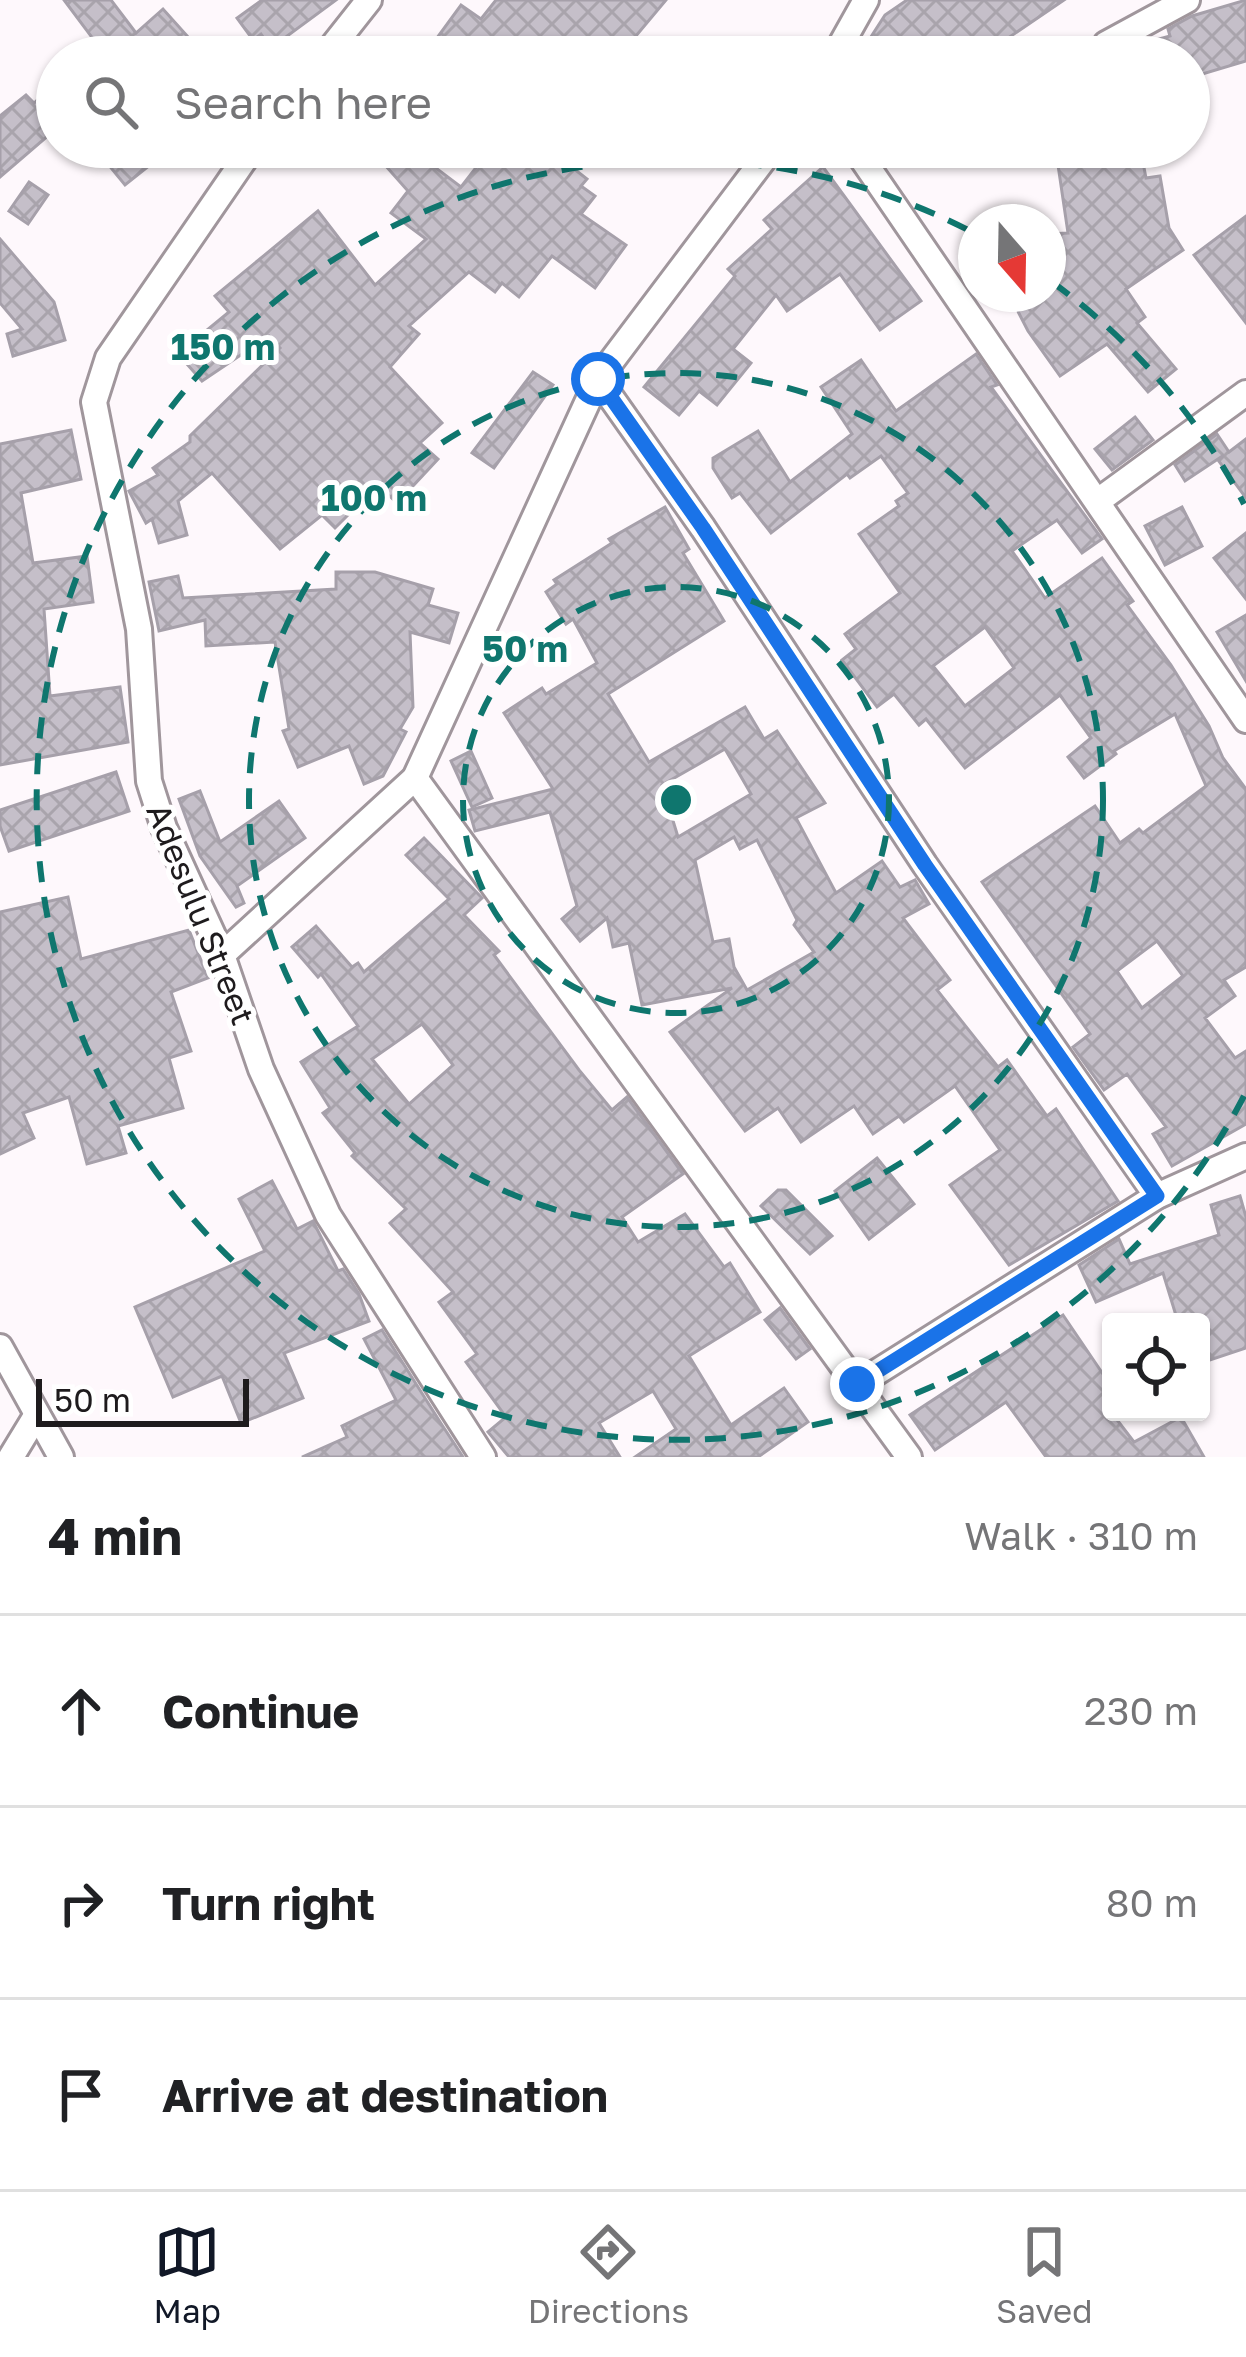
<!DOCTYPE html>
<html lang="en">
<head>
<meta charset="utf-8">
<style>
  :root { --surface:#fff; --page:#f6f6f6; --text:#202124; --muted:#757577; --line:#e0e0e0; --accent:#111827 }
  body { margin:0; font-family:"Golos Text",sans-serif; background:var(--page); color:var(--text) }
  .controls { position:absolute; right:36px; bottom:36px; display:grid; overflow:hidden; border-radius:12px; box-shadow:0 3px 9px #0004 }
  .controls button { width:108px; height:108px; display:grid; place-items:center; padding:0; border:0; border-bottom:3px solid var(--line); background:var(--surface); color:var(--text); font:60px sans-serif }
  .compass { position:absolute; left:958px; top:204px; width:108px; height:108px; border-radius:50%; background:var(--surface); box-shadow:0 3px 9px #0004; rotate:160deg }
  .scale { position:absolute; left:36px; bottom:30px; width:213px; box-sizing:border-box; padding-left:12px; border:6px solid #1e1b1d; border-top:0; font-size:33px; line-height:42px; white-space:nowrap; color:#1e1b1d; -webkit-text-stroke:9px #fff; paint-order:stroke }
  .stop { position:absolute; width:36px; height:36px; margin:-27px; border:9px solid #1a73e8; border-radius:50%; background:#fff }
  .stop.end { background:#1a73e8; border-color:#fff; box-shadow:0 3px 12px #0008 }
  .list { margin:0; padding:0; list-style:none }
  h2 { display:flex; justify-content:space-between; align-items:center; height:156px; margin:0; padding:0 48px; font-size:51px }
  h2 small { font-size:39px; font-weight:400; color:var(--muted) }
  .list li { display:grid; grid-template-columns:78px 1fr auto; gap:36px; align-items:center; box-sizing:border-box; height:192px; padding:0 48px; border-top:3px solid var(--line) }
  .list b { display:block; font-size:45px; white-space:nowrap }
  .list em { font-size:39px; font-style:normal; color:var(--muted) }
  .icon { flex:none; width:66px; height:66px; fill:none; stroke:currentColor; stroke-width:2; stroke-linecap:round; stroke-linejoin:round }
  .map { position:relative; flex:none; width:1246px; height:1457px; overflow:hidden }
  .search { position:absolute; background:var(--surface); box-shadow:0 3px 9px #0004; left:36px; right:36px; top:36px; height:132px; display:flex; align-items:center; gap:30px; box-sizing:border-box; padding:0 42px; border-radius:66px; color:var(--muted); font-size:45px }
  .sheet { height:732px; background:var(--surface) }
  nav { display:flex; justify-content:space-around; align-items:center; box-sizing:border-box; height:168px; border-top:3px solid var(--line); background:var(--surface); font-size:33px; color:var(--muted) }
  nav a { display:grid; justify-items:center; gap:6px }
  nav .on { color:var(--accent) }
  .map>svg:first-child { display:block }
  .building { fill:url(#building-cross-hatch); stroke:#a6a0aa; stroke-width:3; fill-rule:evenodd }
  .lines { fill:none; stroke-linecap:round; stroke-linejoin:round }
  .minor-casing { stroke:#a0969c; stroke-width:30 }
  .minor { stroke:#fff; stroke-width:24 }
  .route { stroke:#1a73e8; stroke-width:15 }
  .ring { fill:none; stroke:#0f766e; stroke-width:6; stroke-dasharray:21 15 }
  .labels { text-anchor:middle; stroke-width:10; stroke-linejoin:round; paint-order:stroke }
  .street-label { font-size:33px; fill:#1e1b1d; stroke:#fff }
  .centre { fill:#0f766e; stroke:#fff; stroke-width:6 }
  .ring-label { font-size:36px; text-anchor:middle; font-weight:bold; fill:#0f766e; stroke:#fff; stroke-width:10; stroke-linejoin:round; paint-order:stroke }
</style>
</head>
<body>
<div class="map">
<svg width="1246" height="1457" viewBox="0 0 1246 1457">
  <defs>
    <pattern id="building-cross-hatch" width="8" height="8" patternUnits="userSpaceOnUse" patternTransform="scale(3)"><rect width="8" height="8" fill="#c5bfc9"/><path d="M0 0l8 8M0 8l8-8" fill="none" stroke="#a9a4ac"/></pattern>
  </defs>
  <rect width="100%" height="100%" fill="#fef8fc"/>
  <g class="building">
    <polygon points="64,0 111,0 136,33 163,9 206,57 83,57 97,44"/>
    <polygon points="262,0 336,0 271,48 261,34 253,40 237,18"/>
    <polygon points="496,0 666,0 635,37 660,57 423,57 461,5 481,19"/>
    <polygon points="907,0 1064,0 989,51 991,57 858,57 885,15"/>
    <polygon points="1246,0 1246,61 1189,78 1189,57 1119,57 1138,45 1170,36 1168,29 1192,16"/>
    <polygon points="57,82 57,128 0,177 0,116 26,95 34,103"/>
    <polygon points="94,147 135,147 150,165 125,185"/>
    <polygon points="369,147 408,147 461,187 492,147 584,147 569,165 587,179 581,186 595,196 581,214 626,245 595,288 552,256 519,297 502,283 495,292 469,272 409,326 419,334 390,367 442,423 420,443 438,459 397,503 378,485 335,528 322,515 280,549 212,473 178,501 187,535 159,543 152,519 146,523 129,491 158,475 153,468 190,442 190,436 280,348 269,336 202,381 178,354 229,312 215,296 318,211 375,285 426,239 391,213 408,191"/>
    <polygon points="1093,147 1140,147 1146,178 1160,176 1169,228 1183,250 1126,289 1145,317 1137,323 1176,369 1148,392 1107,344 1060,376 1028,331 1009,294 1048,294 1048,234 1068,233 1058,165 1095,159"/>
    <polygon points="823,167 921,301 880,330 840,274 787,311 776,295 733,349 751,363 717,405 699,391 679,415 644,387 735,276 728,269 772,229 764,220"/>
    <polygon points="29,182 48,195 28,224 9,211"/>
    <polygon points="1246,216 1246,323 1194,255"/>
    <polygon points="0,239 54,302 65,340 13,356 7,334 22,329 0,303"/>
    <path d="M976,354l21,31 -6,2 111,152 -20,14 -25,-33 -45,31 33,47 57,-40 31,43 -6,4 44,60 38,61 14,32 23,31v178l-22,13 11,16 -30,22 30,40 11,-7v73l-74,42 -19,-32 13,-7 -39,-53 -23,16 -31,-43 17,-13 -108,-152 113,-76 25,37 19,-14 4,4 63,-47 -31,-72 -61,37 2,3 -32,24 -16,-21 23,-19 -31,-43 -95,73 -39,-49 -7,6 -25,-31 -17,13 -35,-47 14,-11 -11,-15 55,-41 -41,-59 40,-28 -3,-5 12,-8 -27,-37 -31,22 -3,-4 -76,59 -31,-40 -8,5 -19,-30v-10l45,-27 32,51 62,-48 -31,-47 40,-27 35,51zM985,627l29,41 -49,38 -32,-40zM1157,941l26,35 -41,32 -25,-37z"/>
    <polygon points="533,372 553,385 494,468 472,453"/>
    <polygon points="1135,417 1153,440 1112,470 1095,449"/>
    <polygon points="71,430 81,479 21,493 33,563 87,556 93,602 44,609 50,696 120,687 128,742 0,765 0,444"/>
    <polygon points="1217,434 1229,452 1246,439 1246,498 1218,460 1224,455 1185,481 1175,465"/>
    <path d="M665,507l24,42 -6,4 41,68 -116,73 41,68 96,-55 19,32 13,-8 48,72 -29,15 40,75 46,-32 18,26 15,-7 14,24 -26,14 47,62 -13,10 61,77 9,-7 40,56 9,-7 62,92 -109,64 -59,-80 50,-35 -45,-64 -51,36 -5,-6 -26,18 -19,-28 -53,36 -23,-34 -33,23 -75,-99 62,-44 -90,17 -13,-62 -16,4 -6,-29 -27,23 -18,-22 15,-13 -27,-94 -75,19 -6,-21 84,-21 -49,-76 38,-25 4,6 51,-31 -24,-44 -7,5 -20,-32 11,-8 -3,-4 58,-37 -3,-4zM725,749l26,45 -73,43 -16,-52zM734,837l6,12 17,-9 40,80 -3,5 20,27 -67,38 -13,-23 -5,-28 -16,3 -18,-82z"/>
    <polygon points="1182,507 1202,546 1165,565 1145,526"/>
    <polygon points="1246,533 1246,599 1214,558"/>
    <polygon points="336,572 375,572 433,589 428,605 458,613 449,643 410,632 413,707 400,729 406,732 383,776 364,784 349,746 298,767 283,731 289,729 275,642 206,646 205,620 159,631 149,582 178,576 183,598 336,589"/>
    <polygon points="1246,615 1246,681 1217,632"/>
    <polygon points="471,751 492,798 472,807 451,761"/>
    <polygon points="116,772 129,811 9,851 0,826 0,810"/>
    <polygon points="200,791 220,842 279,801 305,838 237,886 244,903 236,907 200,856 179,799"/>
    <path d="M424,838l58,60 -18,17 35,36 -5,4 85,115 33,40 15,-13 56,77 -61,43 16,25 47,-28 39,53 6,-4 30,49 -71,44 42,69 53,-37 24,34 -50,35h-123l41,-28 -23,-38 -54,32 21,34h-111l-21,-25 18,-15 -40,-55 11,-8 -38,-52 14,-10 -63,-69 16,-14 -54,-53 3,-3 -32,-40 7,-5 -29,-46 57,-36 -37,-52 -3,3 -26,-30 24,-21 36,41 6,-4 6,9 85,-73 -43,-44zM422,1024l31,41 -44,39 -37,-45z"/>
    <polygon points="68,897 81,959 189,930 208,978 171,992 191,1051 169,1058 183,1108 118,1126 126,1153 87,1164 69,1097 23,1113 34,1138 0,1154 0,912"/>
    <polygon points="877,1158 914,1204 869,1239 835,1191"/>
    <polygon points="272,1181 297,1229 313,1221 338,1271 343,1269 359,1294 369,1321 284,1353 303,1398 241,1423 222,1376 173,1397 135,1307 265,1251 239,1199"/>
    <polygon points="778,1190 786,1190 832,1236 810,1254 761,1206"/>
    <polygon points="1240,1196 1246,1217 1246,1348 1201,1363 1201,1322 1178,1322 1163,1273 1096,1302 1079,1265 1119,1239 1130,1264 1219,1235 1211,1205"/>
    <polygon points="780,1308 810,1349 796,1359 765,1320"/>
    <polygon points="1063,1315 1111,1386 1111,1412 1134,1442 1181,1417 1204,1457 1046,1457 1006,1402 935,1450 910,1415"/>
    <polygon points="382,1330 442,1425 463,1457 302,1457 347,1437 342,1426 396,1400 364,1339"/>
  </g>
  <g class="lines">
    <g class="minor-casing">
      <g id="minor">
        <polyline points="1106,44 1187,0"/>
        <polyline points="324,57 369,0"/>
        <polyline points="834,57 866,0"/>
        <polyline points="253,147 108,358 94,402 139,629 149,781 164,828 222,955 261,1069 328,1215 483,1457"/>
        <polyline points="854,147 1246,720"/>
        <polyline points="598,379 703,528 925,865 1157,1196"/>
        <polyline points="1098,501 1246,393"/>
        <polyline points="415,778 909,1457"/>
        <polyline points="222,955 415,778 598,379 773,147"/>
        <polyline points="0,1347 61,1457"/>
        <polyline points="858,1384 1157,1196 1246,1156"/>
        <polyline points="11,1457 36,1416"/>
      </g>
    </g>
    <use href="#minor" class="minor"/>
  </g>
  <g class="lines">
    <polyline class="route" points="598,379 703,528 925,865 1157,1196 857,1384"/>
  </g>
  <g class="ring">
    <circle cx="676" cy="800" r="213"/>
    <circle cx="676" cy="800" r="427"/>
    <path d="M1244 1096A640 640 0 1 1 972 232M1052 282A640 640 0 0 1 1244 504"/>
  </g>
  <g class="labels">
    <g class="street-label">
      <text transform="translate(201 914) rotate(68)" y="12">Adesulu Street</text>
    </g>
  </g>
  <circle cx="676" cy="800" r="18" class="centre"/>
  <g class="ring-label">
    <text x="223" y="360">150 m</text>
    <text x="374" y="511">100 m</text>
    <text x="525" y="662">50 m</text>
  </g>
</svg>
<div class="controls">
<button><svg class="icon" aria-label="locate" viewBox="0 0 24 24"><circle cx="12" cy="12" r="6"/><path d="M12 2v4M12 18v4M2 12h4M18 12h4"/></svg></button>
</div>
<svg class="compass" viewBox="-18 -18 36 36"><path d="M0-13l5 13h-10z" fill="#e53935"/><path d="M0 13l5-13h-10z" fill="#757577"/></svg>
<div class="scale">50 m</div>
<div class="stop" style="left:598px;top:379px"></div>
<div class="stop end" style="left:857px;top:1384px"></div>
<div class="search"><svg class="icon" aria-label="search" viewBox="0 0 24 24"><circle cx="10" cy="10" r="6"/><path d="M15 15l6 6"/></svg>Search here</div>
</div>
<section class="sheet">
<h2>4 min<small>Walk · 310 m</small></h2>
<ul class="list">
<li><svg class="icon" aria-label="ahead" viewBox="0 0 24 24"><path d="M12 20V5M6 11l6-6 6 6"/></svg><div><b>Continue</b></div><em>230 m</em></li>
<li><svg class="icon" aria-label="right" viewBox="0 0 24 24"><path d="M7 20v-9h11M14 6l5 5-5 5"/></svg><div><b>Turn right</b></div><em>80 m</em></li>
<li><svg class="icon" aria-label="arrive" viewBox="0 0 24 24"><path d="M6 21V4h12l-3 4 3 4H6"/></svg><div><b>Arrive at destination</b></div></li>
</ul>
</section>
<nav>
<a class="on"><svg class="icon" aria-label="map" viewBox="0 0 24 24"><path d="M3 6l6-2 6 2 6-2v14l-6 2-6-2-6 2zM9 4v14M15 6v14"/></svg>Map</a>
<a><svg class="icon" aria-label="directions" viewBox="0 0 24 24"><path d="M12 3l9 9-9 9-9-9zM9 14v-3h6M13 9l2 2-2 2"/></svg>Directions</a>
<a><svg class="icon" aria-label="saved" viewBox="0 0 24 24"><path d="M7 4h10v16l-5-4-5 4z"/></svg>Saved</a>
</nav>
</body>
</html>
